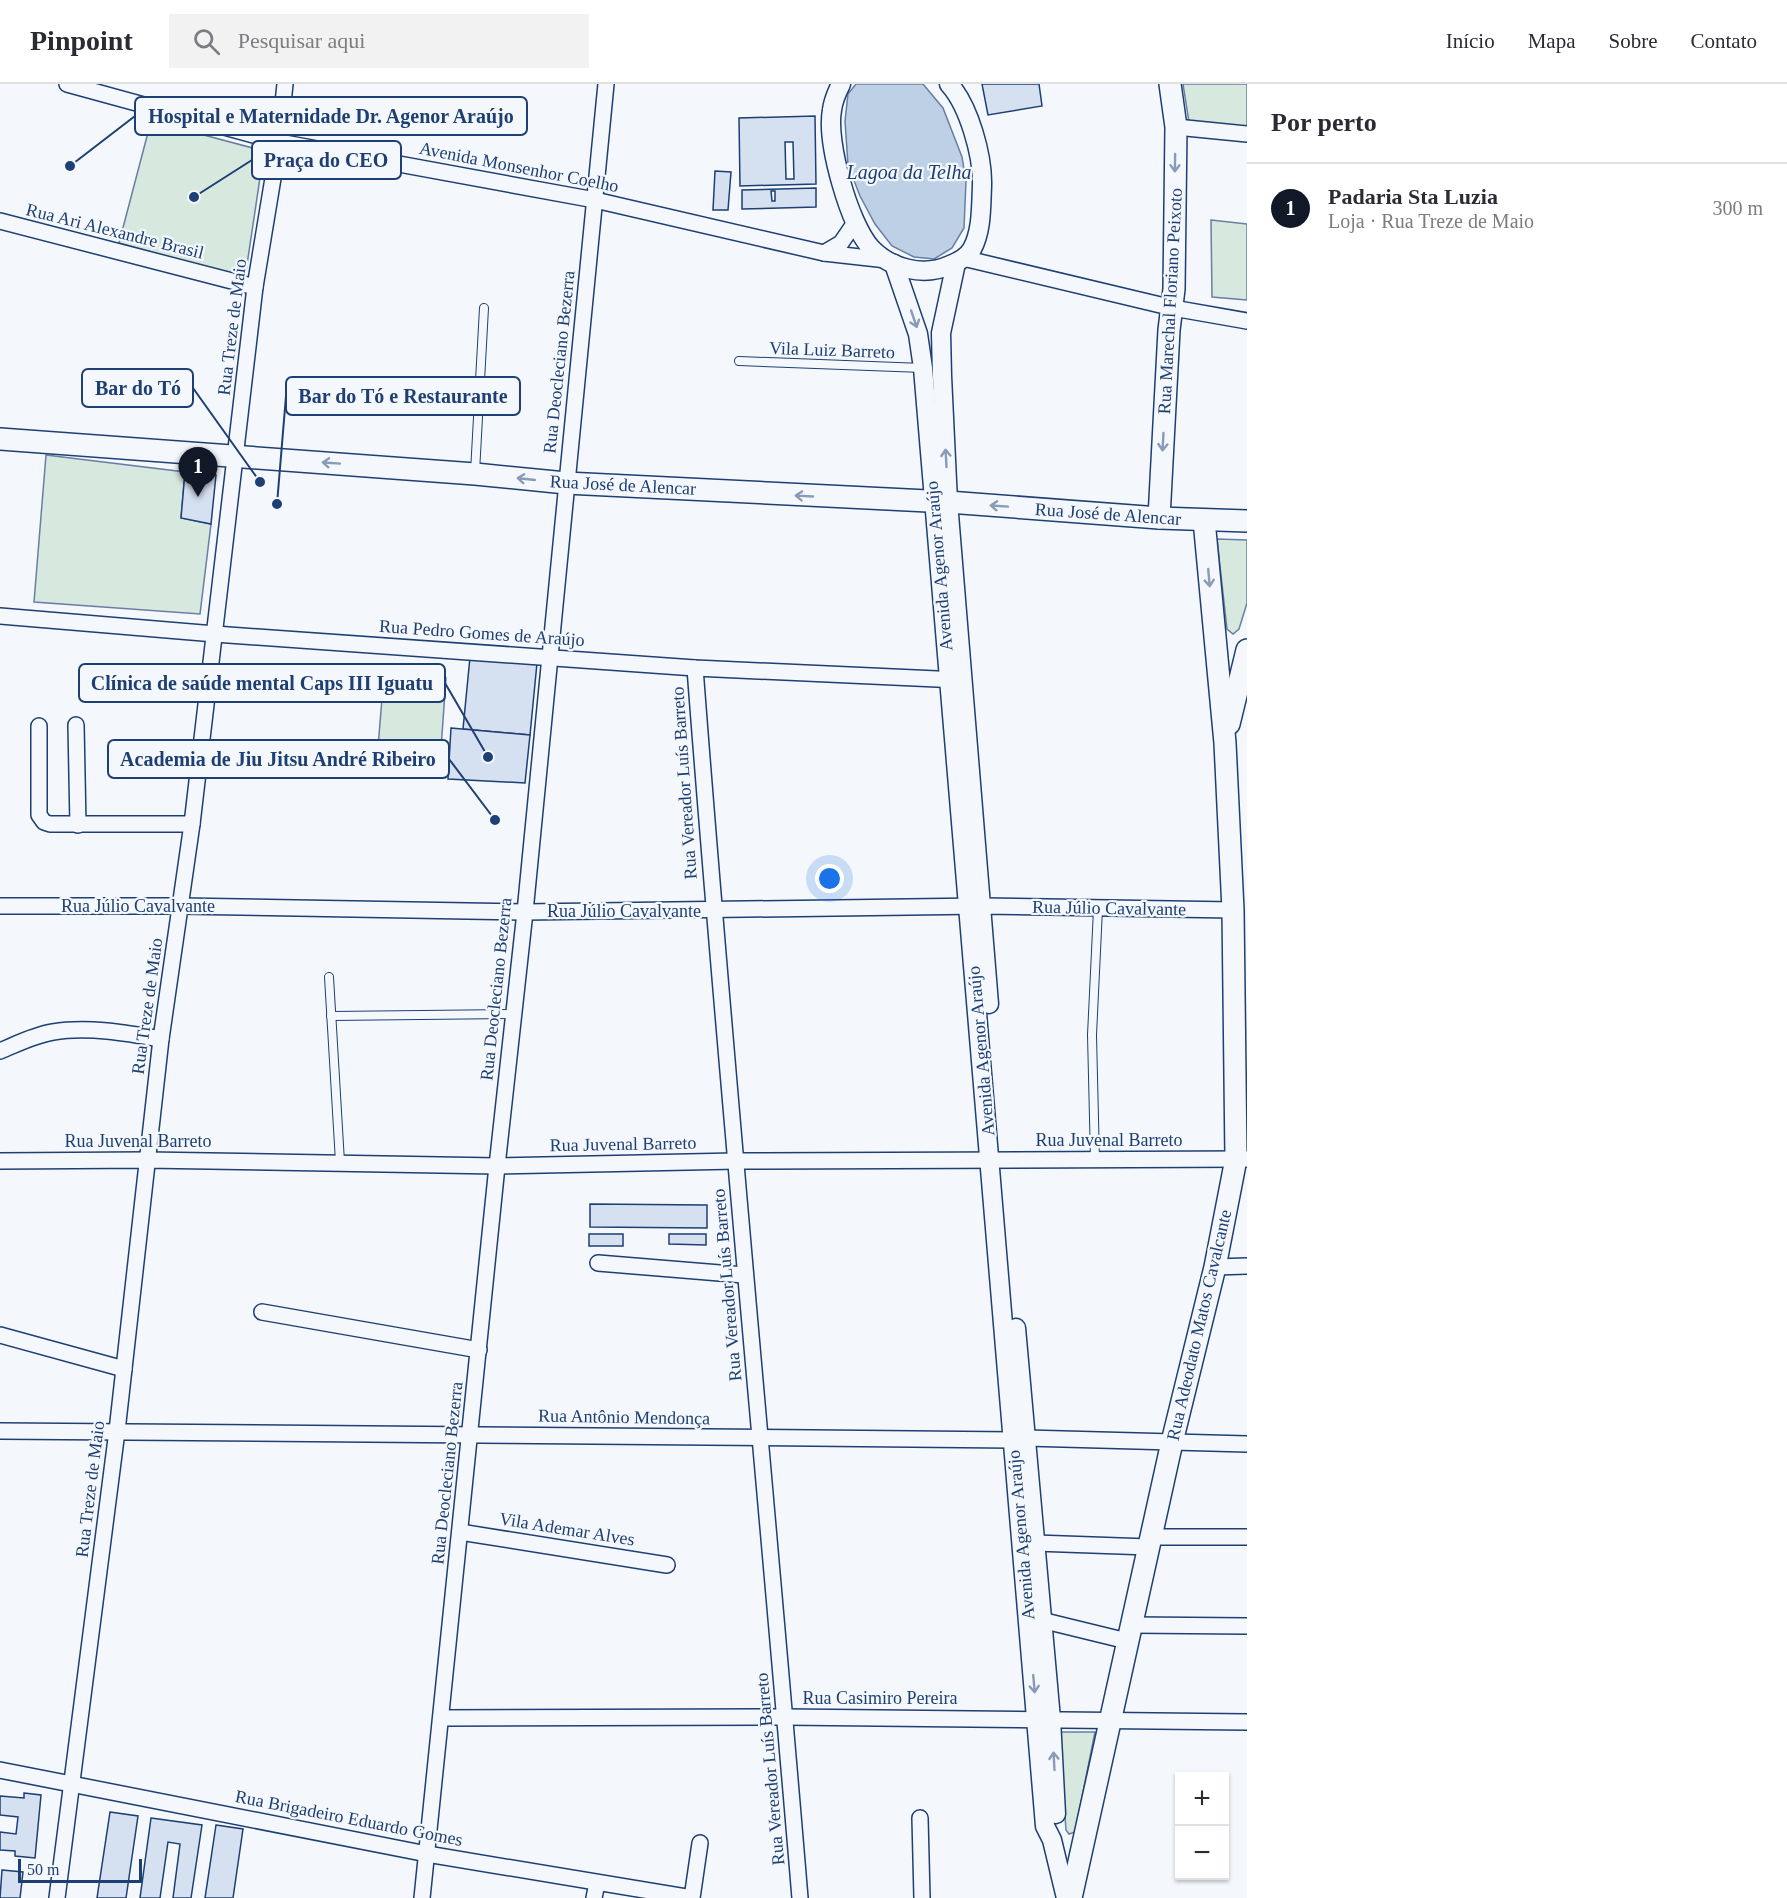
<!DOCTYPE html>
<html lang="pt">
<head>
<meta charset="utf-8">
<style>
  :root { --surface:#fff; --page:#f2f2f3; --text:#2b2b33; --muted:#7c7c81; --line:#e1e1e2; --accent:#111827 }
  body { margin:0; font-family:Georgia,serif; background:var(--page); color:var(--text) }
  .controls { position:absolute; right:18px; bottom:18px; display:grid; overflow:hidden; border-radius:0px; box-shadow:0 2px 4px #0004 }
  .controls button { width:54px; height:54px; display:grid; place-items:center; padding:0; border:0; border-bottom:2px solid var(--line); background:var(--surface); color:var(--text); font:30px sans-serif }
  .scale { position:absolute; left:18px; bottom:15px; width:124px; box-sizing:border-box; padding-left:6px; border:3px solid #1d3f73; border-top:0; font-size:16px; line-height:21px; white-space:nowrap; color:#1d3f73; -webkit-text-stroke:4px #f4f7fb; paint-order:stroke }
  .you { position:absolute; left:830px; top:795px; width:21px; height:21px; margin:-15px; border:4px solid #fff; border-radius:50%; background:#1a73e8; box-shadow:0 0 0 9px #1a73e833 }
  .badge { display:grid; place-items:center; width:39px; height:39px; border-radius:50%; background:var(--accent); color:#fff; font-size:20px; font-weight:700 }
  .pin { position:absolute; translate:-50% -50px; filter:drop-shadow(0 2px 3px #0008) }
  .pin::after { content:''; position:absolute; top:32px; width:21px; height:18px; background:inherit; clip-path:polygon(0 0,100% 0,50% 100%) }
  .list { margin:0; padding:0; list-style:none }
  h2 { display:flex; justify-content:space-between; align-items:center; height:78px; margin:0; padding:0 24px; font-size:26px }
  h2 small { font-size:20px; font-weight:400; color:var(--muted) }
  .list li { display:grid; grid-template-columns:39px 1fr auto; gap:18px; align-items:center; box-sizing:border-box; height:90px; padding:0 24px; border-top:2px solid var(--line) }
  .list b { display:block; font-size:22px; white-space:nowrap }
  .list p { margin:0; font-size:20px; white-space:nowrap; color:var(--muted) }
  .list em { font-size:20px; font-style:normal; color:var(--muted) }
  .icon { flex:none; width:33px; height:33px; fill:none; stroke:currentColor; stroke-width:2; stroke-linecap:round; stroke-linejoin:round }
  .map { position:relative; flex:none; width:1247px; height:1814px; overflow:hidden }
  header { display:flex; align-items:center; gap:36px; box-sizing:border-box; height:84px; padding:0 30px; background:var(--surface); border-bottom:2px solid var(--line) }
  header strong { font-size:28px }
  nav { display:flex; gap:33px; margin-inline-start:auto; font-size:21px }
  .search { width:420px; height:54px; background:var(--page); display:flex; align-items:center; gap:15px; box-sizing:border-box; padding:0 21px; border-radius:0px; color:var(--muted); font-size:22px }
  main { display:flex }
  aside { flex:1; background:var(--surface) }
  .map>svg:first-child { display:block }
  .green { fill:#d7e8df; stroke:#687fa3; stroke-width:1.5 }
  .water { fill:#bed0e5; stroke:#687fa3; stroke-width:1.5 }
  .building { fill:#d5e0f0; stroke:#1d3f73; stroke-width:1.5; fill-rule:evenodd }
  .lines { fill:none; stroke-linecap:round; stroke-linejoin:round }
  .service-casing { stroke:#1d3f73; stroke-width:10 }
  .minor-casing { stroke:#1d3f73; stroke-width:18 }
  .tertiary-casing { stroke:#1d3f73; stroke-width:21 }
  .secondary-casing { stroke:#1d3f73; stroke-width:24 }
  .service { stroke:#f4f7fb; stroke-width:8 }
  .minor { stroke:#f4f7fb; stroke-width:15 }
  .tertiary { stroke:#f4f7fb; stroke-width:18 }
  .secondary { stroke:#f4f7fb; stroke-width:21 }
  .oneway { stroke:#889bb7 }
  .labels { text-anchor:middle; stroke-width:4.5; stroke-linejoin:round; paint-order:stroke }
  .street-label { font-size:18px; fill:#1d3f73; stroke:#f4f7fb }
  .water-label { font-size:20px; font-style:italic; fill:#1d3f73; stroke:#f4f7fb }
  .leader { fill:none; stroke:#1d3f73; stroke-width:2 }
  .callout-dot { fill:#1d3f73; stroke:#f4f7fb; stroke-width:2 }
  .callout { fill:#f4f7fb; stroke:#1d3f73; stroke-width:2 }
  .callout-label { font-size:20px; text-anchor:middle; font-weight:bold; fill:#1d3f73 }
</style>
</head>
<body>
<header>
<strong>Pinpoint</strong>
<div class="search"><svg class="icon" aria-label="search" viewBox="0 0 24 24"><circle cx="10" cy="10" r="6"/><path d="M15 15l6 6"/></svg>Pesquisar aqui</div>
<nav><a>Início</a><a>Mapa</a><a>Sobre</a><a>Contato</a></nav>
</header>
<main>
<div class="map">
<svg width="1247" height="1814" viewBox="0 0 1247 1814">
  <rect width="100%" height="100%" fill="#f4f7fb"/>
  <g class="green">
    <polygon points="1183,0 1247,0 1247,43 1189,38"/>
    <polygon points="151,37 264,67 245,194 119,159"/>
    <polygon points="1211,136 1247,140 1247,216 1212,213"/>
    <polygon points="46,371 185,388 181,434 211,440 200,530 34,518"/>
    <polygon points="1217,455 1247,456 1247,519 1239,545 1233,550 1227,545"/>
    <polygon points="384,590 446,594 439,693 376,688"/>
    <polygon points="1059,1648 1095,1648 1075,1748 1069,1750 1066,1746"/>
  </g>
  <polygon class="water" points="856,0 923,0 943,24 962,73 966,97 964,144 952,164 934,175 914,173 892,162 875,140 860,112 848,81 845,37 848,10"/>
  <g class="building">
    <polygon points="982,0 1039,0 1042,22 988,31"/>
    <path d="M815,32l1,68 -76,2 -1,-68zM785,58h8l1,37h-8z"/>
    <polygon points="715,87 731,88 728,126 713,126"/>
    <path d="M816,104v19l-74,2v-19zM771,107h4v10h-3z"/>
    <polygon points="185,388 216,391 211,440 181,434"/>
    <polygon points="470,573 537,579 530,651 463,645"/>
    <polygon points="451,644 530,651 525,699 448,695"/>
    <polygon points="590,1120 707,1121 707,1144 590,1143"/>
    <rect x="589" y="1150" width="34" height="12"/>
    <polygon points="669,1150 706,1150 706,1161 669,1160"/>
    <polygon points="24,1709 41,1711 35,1774 15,1772 15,1767 0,1766 0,1748 16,1750 18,1733 0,1731 0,1712 24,1714"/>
    <polygon points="110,1728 138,1732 126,1814 97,1814"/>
    <polygon points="151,1734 202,1741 191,1814 173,1814 180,1760 168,1758 160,1814 140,1814"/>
    <polygon points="216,1741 243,1745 233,1814 205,1814"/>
    <polygon points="2,1786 23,1788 20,1814 0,1814"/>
  </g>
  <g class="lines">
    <g class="service-casing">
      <g id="service">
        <polyline points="739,277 923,284"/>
        <polyline points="475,388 484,224"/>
        <polyline points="329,893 340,1078"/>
        <polyline points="331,932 513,930"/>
        <polyline points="1095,1076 1092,951 1098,825"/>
      </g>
    </g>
    <g class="minor-casing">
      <g id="minor">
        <polyline points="67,0 279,58 595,116 824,169 887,176"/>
        <polyline points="1176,43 1247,50"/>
        <polyline points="0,137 255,203"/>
        <polyline points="824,169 841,159 856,137"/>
        <polyline points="963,174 1173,224 1247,237"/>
        <polyline points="0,532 215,550 695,584 959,596"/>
        <path d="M695,584c31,411 71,820 105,1230"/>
        <polyline points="76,641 78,741"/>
        <polyline points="39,642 39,731 44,738 50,740 192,740"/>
        <polyline points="0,822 180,822 525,828 982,822 1233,826"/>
        <path d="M0,967c17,-7 34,-16 53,-19 34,-6 74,1 108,7"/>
        <polyline points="0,1077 147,1076 497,1082 736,1077 1247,1075"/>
        <polyline points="598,1179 744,1191"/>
        <polyline points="1215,1183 1247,1182"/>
        <polyline points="262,1228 479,1266"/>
        <polyline points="0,1251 124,1285"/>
        <path d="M0,1347c337,0 675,8 1012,9l14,-2 221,6"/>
        <polyline points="460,1448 667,1481"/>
        <polyline points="1151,1453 1247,1453"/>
        <polyline points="1035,1459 1149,1463"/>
        <polyline points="1041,1536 1127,1557"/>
        <polyline points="1131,1541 1247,1542"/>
        <polyline points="441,1634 785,1633 1247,1638"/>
        <polyline points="0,1686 427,1770 692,1814 700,1759"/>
        <polyline points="920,1734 922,1814"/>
        <polyline points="57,1814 117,1347 161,955 192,740 255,203 279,58 285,0"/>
        <polyline points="422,1814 497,1082 525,828 606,0"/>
        <polyline points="594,1814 597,1799"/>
      </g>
    </g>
    <g class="tertiary-casing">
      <g id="tertiary">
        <path d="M841,0c-4,8 -8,17 -9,26 -6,32 17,114 39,138 20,21 53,29 79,17 8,-3 18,-9 22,-16 10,-18 9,-43 10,-63 1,-30 -13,-80 -33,-102"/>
        <polyline points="956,179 941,249 942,292 948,418 989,920"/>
        <polyline points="894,180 918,250 923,284 1045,1742 1052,1756 1066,1814"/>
        <polyline points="1016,1244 1051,1635 1056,1730"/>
      </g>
    </g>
    <g class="secondary-casing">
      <g id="secondary">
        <polyline points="0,355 475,390 566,399 948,418 1159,434 1247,437"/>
        <polyline points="1159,434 1169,246 1174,205 1176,43 1170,0"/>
        <polyline points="1229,640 1247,566"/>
        <polyline points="1071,1814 1172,1358 1215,1183 1236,1075 1233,826 1225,659 1204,436"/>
      </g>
    </g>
    <use href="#service" class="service"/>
    <use href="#minor" class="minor"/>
    <use href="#tertiary" class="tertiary"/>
    <use href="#secondary" class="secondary"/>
  </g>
  <defs><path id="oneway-shaft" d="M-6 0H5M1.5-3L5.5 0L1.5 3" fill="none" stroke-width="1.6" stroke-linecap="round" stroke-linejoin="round" transform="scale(1.5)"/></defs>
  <g class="oneway">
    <use href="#oneway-shaft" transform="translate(1175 79) rotate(91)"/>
    <use href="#oneway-shaft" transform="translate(914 235) rotate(71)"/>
    <use href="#oneway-shaft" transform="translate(1163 358) rotate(93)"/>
    <use href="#oneway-shaft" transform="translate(946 374) rotate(-93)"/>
    <use href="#oneway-shaft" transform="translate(331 379) rotate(-176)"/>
    <use href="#oneway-shaft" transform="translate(526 395) rotate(-174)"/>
    <use href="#oneway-shaft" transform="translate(804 412) rotate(-177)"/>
    <use href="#oneway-shaft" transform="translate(999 422) rotate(-176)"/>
    <use href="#oneway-shaft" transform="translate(1209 494) rotate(85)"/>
    <use href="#oneway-shaft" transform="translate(1034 1600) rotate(85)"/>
    <use href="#oneway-shaft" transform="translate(1054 1677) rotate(-93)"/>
  </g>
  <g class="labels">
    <g class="street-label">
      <text transform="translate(519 83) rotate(11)" y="6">Avenida Monsenhor Coelho</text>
      <text transform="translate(115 147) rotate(14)" y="6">Rua Ari Alexandre Brasil</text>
      <text transform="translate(1170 217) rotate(-87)" y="6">Rua Marechal Floriano Peixoto</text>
      <text transform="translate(232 243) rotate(-83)" y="6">Rua Treze de Maio</text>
      <text transform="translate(832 266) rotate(2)" y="6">Vila Luiz Barreto</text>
      <text transform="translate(559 278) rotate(-84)" y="6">Rua Deocleciano Bezerra</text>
      <text transform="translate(623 401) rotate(3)" y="6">Rua José de Alencar</text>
      <text transform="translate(1108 430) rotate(4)" y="6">Rua José de Alencar</text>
      <text transform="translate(939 482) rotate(-95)" y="6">Avenida Agenor Araújo</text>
      <text transform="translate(482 549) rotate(4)" y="6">Rua Pedro Gomes de Araújo</text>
      <text transform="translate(684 699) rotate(-94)" y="6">Rua Vereador Luís Barreto</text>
      <text x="138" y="828">Rua Júlio Cavalvante</text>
      <text transform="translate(1109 824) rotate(1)" y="6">Rua Júlio Cavalvante</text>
      <text x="624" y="833">Rua Júlio Cavalvante</text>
      <text transform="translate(496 905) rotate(-84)" y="6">Rua Deocleciano Bezerra</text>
      <text transform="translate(147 922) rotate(-82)" y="6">Rua Treze de Maio</text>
      <text transform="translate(981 967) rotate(-95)" y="6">Avenida Agenor Araújo</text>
      <text x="1109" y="1062">Rua Juvenal Barreto</text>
      <text x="138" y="1063">Rua Juvenal Barreto</text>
      <text transform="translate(623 1060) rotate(-1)" y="6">Rua Juvenal Barreto</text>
      <text transform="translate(727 1201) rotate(-95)" y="6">Rua Vereador Luís Barreto</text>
      <text transform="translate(1199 1241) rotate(-77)" y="6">Rua Adeodato Matos Cavalcante</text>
      <text transform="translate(624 1333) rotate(1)" y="6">Rua Antônio Mendonça</text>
      <text transform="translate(447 1389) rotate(-84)" y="6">Rua Deocleciano Bezerra</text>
      <text transform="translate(90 1405) rotate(-83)" y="6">Rua Treze de Maio</text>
      <text transform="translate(567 1445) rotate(9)" y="6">Vila Ademar Alves</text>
      <text transform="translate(1021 1451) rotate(-95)" y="6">Avenida Agenor Araújo</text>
      <text x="880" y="1620">Rua Casimiro Pereira</text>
      <text transform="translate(770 1685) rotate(-95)" y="6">Rua Vereador Luís Barreto</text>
      <text transform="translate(349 1734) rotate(11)" y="6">Rua Brigadeiro Eduardo Gomes</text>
    </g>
    <g class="water-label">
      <text x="909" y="95">Lagoa da Telha</text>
    </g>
  </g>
  <path class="leader" d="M70 82L135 32M194 113L252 76M260 398L193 304M277 420L286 312M488 673L445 599M495 736L449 675"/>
  <g class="callout-dot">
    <circle cx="70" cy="82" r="6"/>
    <circle cx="194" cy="113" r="6"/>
    <circle cx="260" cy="398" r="6"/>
    <circle cx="277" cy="420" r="6"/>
    <circle cx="488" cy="673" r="6"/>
    <circle cx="495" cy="736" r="6"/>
  </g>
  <g class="callout">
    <rect x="135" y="13" width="392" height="38" rx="6"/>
    <rect x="252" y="57" width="149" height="38" rx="6"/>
    <rect x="82" y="285" width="111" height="38" rx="6"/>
    <rect x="286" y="293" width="234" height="38" rx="6"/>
    <rect x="79" y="580" width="366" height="38" rx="6"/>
    <rect x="108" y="656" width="341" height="38" rx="6"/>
  </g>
  <g class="callout-label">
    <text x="331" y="39">Hospital e Maternidade Dr. Agenor Araújo</text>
    <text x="326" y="83">Praça do CEO</text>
    <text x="138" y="311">Bar do Tó</text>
    <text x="403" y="319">Bar do Tó e Restaurante</text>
    <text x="262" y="606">Clínica de saúde mental Caps III Iguatu</text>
    <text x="278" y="682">Academia de Jiu Jitsu André Ribeiro</text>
  </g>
</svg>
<div class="controls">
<button>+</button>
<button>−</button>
</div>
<div class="scale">50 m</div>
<div class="you"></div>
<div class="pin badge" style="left:198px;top:413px">1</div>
</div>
<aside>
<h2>Por perto<small></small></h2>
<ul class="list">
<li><span class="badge">1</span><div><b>Padaria Sta Luzia</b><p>Loja · Rua Treze de Maio</p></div><em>300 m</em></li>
</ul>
</aside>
</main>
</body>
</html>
